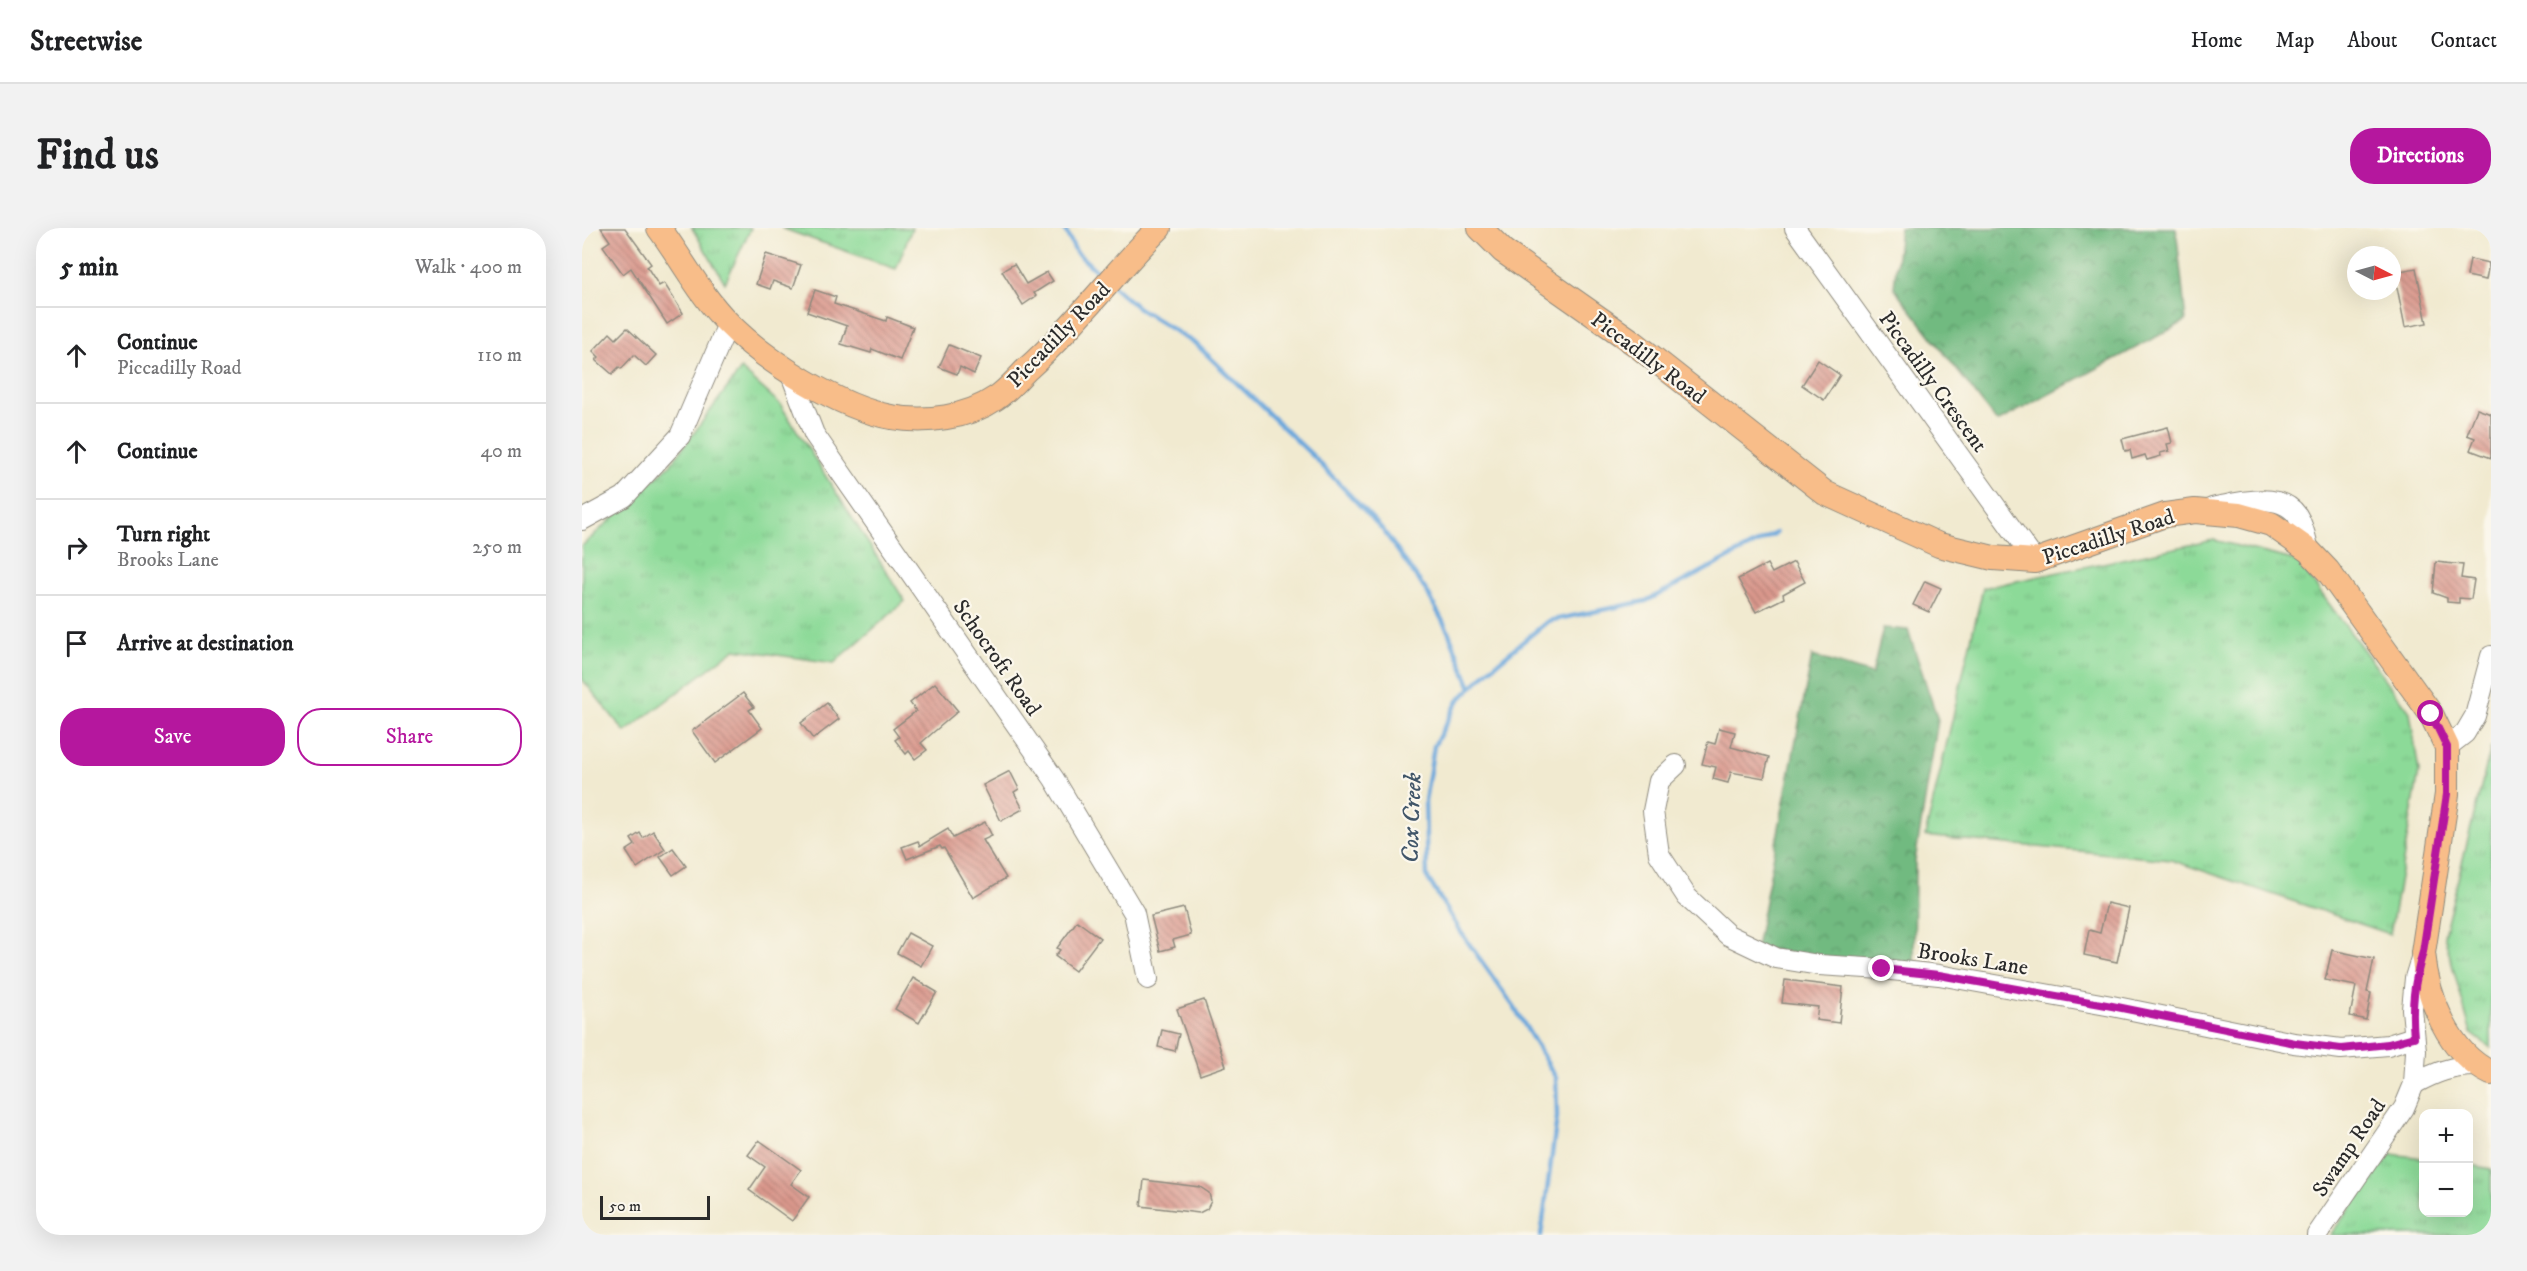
<!DOCTYPE html>
<html lang="en">
<head>
<meta charset="utf-8">
<style>
  :root { --surface:#fff; --page:#f2f2f2; --text:#202124; --muted:#757577; --line:#e0e0e0; --accent:#b5179e }
  body { margin:0; font-family:"IM FELL DW Pica",serif; background:var(--page); color:var(--text) }
  .controls { position:absolute; right:18px; bottom:18px; display:grid; overflow:hidden; border-radius:12px; box-shadow:0 6px 24px #0002 }
  .controls button { width:54px; height:54px; display:grid; place-items:center; padding:0; border:0; border-bottom:2px solid var(--line); background:var(--surface); color:var(--text); font:30px sans-serif }
  .compass { position:absolute; left:1765px; top:18px; width:54px; height:54px; border-radius:50%; background:var(--surface); box-shadow:0 6px 24px #0002; rotate:96deg }
  .scale { position:absolute; left:18px; bottom:15px; width:110px; box-sizing:border-box; padding-left:6px; border:3px solid #2b2b2b; border-top:0; font-size:16px; line-height:21px; white-space:nowrap; color:#2b2b2b; -webkit-text-stroke:4px #fbf7ec; paint-order:stroke }
  .stop { position:absolute; width:18px; height:18px; margin:-14px; border:4px solid #b5179e; border-radius:50%; background:#fff }
  .stop.end { background:#b5179e; border-color:#fff; box-shadow:0 2px 6px #0008 }
  .list { margin:0; padding:0; list-style:none }
  h2 { display:flex; justify-content:space-between; align-items:center; height:78px; margin:0; padding:0 24px; font-size:26px }
  h2 small { font-size:20px; font-weight:400; color:var(--muted) }
  .list li { display:grid; grid-template-columns:39px 1fr auto; gap:18px; align-items:center; box-sizing:border-box; height:96px; padding:0 24px; border-top:2px solid var(--line) }
  .list b { display:block; font-size:22px; white-space:nowrap }
  .list p { margin:0; font-size:20px; white-space:nowrap; color:var(--muted) }
  .list em { font-size:20px; font-style:normal; color:var(--muted) }
  .actions { display:flex; gap:12px; padding:18px 24px }
  .actions a { flex:1; padding:14px 0; border:2px solid var(--accent); border-radius:24px; text-align:center; font-size:21px; color:var(--accent) }
  .actions .main { background:var(--accent); color:#fff }
  .icon { flex:none; width:33px; height:33px; fill:none; stroke:currentColor; stroke-width:2; stroke-linecap:round; stroke-linejoin:round }
  .map { position:relative; flex:none; width:1909px; height:1007px; overflow:hidden; border-radius:24px }
  header { display:flex; align-items:center; gap:36px; box-sizing:border-box; height:84px; padding:0 30px; background:var(--surface); border-bottom:2px solid var(--line) }
  header strong { font-size:28px }
  nav { display:flex; gap:33px; margin-inline-start:auto; font-size:21px }
  .intro { display:flex; align-items:center; justify-content:space-between; box-sizing:border-box; height:144px; padding:0 36px }
  h1 { margin:0; font-size:42px }
  .button { padding:15px 27px; border-radius:24px; background:var(--accent); color:#fff; font-size:21px; font-weight:700 }
  main { display:flex; gap:36px; padding:0 36px }
  aside { flex:1; background:var(--surface); border-radius:24px; box-shadow:0 6px 24px #0002 }
  .map>svg:first-child { display:block }
  .grass { fill:url(#grass-tufts); stroke:#5c8262; stroke-width:1.5 }
  .forest { fill:url(#forest-crowns); stroke:#4e7256; stroke-width:1.5 }
  .lines { fill:none; stroke-linecap:round; stroke-linejoin:round }
  .stream { stroke:#6ba7dc; stroke-width:4.5 }
  .building { fill:url(#building-back-hatch) }
  .minor-casing { stroke:#8e8a7e; stroke-width:22 }
  .major-casing { stroke:#8e8a7e; stroke-width:26 }
  .minor { stroke:#fff; stroke-width:20 }
  .major { stroke:#f8bd89; stroke-width:24 }
  .route { stroke:#b5179e; stroke-width:8 }
  .labels { text-anchor:middle; stroke-width:4.5; stroke-linejoin:round; paint-order:stroke }
  .street-label { font-size:22px; fill:#2b2b2b; stroke:#fbf7ec }
  .water-label { font-size:24px; font-style:italic; fill:#415669; stroke:#fbf7ec }
</style>
</head>
<body>
<header>
<strong>Streetwise</strong>
<nav><a>Home</a><a>Map</a><a>About</a><a>Contact</a></nav>
</header>
<div class="intro"><h1>Find us</h1><a class="button">Directions</a></div>
<main>
<aside>
<h2>5 min<small>Walk · 400 m</small></h2>
<ul class="list">
<li><svg class="icon" aria-label="ahead" viewBox="0 0 24 24"><path d="M12 20V5M6 11l6-6 6 6"/></svg><div><b>Continue</b><p>Piccadilly Road</p></div><em>110 m</em></li>
<li><svg class="icon" aria-label="ahead" viewBox="0 0 24 24"><path d="M12 20V5M6 11l6-6 6 6"/></svg><div><b>Continue</b></div><em>40 m</em></li>
<li><svg class="icon" aria-label="right" viewBox="0 0 24 24"><path d="M7 20v-9h11M14 6l5 5-5 5"/></svg><div><b>Turn right</b><p>Brooks Lane</p></div><em>250 m</em></li>
<li><svg class="icon" aria-label="arrive" viewBox="0 0 24 24"><path d="M6 21V4h12l-3 4 3 4H6"/></svg><div><b>Arrive at destination</b></div></li>
</ul>
<div class="actions"><a class="main">Save</a><a>Share</a></div>
</aside>
<div class="map">
<svg width="1909" height="1007" viewBox="0 0 1909 1007">
  <defs>
    <pattern id="grass-tufts" width="24" height="20" patternUnits="userSpaceOnUse" patternTransform="scale(1.5)"><rect width="24" height="20" fill="#8cda98"/><path d="M3 7l-1-3M5 7V3M7 7l1-3M15 17l-1-3M17 17v-4M19 17l1-3" fill="none" stroke="#79bb83"/></pattern>
    <pattern id="forest-crowns" width="20" height="18" patternUnits="userSpaceOnUse" patternTransform="scale(1.5)"><rect width="20" height="18" fill="#71ba80"/><path d="M2 6a3 3 0 1 1 6 0M12 15a3 3 0 1 1 6 0" fill="none" stroke="#5d9769"/></pattern>
    <pattern id="building-back-hatch" width="6" height="6" patternUnits="userSpaceOnUse" patternTransform="scale(1.5)"><rect width="6" height="6" fill="#da988c"/><path d="M-1 5l2 2M0 0l6 6M5-1l2 2" fill="none" stroke="#b17c73"/></pattern>
  </defs>
  <rect width="100%" height="100%" fill="#fbf7ec"/>
  <filter id="ink" filterUnits="userSpaceOnUse"><feTurbulence type="fractalNoise" baseFrequency=".0167" numOctaves="2"/><feDisplacementMap in="SourceGraphic" scale="12" xChannelSelector="R" yChannelSelector="G"/><feConvolveMatrix kernelMatrix="1 2 1 2 8 2 1 2 1" color-interpolation-filters="sRGB"/></filter>
  <filter id="wash" filterUnits="userSpaceOnUse"><feTurbulence type="fractalNoise" baseFrequency=".008" numOctaves="4" result="noise"/><feDisplacementMap in="SourceGraphic" scale="24" xChannelSelector="R" yChannelSelector="G"/><feGaussianBlur stdDeviation="1.35" result="paint"/><feColorMatrix in="noise" values="0 0 0 0 0 0 0 0 0 0 0 0 0 0 0 0 0 1.4 0 .05"/><feComposite in="paint" operator="in"/></filter>
  <g filter="url(#wash)">
    <rect width="100%" height="100%" fill="#f1ead0"/>
    <g class="grass">
      <polygon points="110,0 169,0 143,55"/>
      <polygon points="199,0 330,0 314,41"/>
      <polygon points="159,141 198,176 323,373 252,435 153,421 43,504 0,451 0,318 89,236"/>
      <polygon points="1632,312 1715,333 1828,484 1837,544 1808,706 1589,632 1343,608 1401,360"/>
      <polygon points="1909,519 1909,820 1889,805 1862,707"/>
      <polygon points="1809,926 1841,930 1842,984 1886,984 1887,937 1909,941 1909,1007 1748,1007"/>
    </g>
    <g class="forest">
      <polygon points="1318,0 1594,0 1604,93 1415,194 1312,60"/>
      <polygon points="1301,400 1326,402 1356,492 1333,633 1332,744 1174,720 1230,428 1290,446"/>
    </g>
    <g class="lines">
      <g class="stream">
        <polyline points="482,0 494,24 521,49"/>
        <polyline points="531,58 556,80 614,116 731,228 801,302 845,364 866,403 889,460"/>
        <polyline points="959,1007 975,889 974,850 932,779 878,703 845,649 843,573 852,518 876,473 908,441 966,393 1064,373 1194,305"/>
      </g>
    </g>
    <g id="blocks">
      <g class="building">
        <polygon points="19,0 43,0 69,36 65,39 77,58 82,55 101,85 85,96 49,40 41,46 21,18 28,13"/>
        <polygon points="184,26 219,37 211,60 191,53 188,61 174,56"/>
        <polygon points="1888,31 1907,35 1904,52 1885,48"/>
        <polygon points="432,36 444,56 465,44 471,53 452,65 454,68 441,77 420,43"/>
        <polygon points="1834,40 1845,95 1823,99 1812,44"/>
        <polygon points="233,62 254,69 252,76 304,93 305,89 331,99 318,132 290,121 289,125 259,116 265,98 225,84"/>
        <polygon points="45,100 74,127 64,138 52,127 39,141 37,139 30,146 14,132 17,129 11,123 28,105 34,111"/>
        <polygon points="367,117 399,130 392,146 378,139 375,146 357,139"/>
        <polygon points="1236,132 1258,147 1242,172 1220,157"/>
        <polygon points="1895,181 1909,186 1909,230 1888,222 1893,210 1885,207"/>
        <polygon points="1586,199 1590,215 1585,216 1587,223 1578,225 1579,228 1565,232 1563,227 1550,231 1548,222 1543,223 1540,211"/>
        <polygon points="1212,334 1223,354 1201,366 1202,370 1174,384 1156,351 1185,336 1190,345"/>
        <polygon points="1854,334 1881,337 1879,350 1892,352 1889,371 1877,370 1877,375 1865,374 1865,370 1851,365"/>
        <polygon points="1343,353 1359,360 1347,384 1331,377"/>
        <polygon points="353,455 376,483 339,515 345,522 333,531 327,523 324,526 313,512 317,509 311,501 334,483 328,475"/>
        <polygon points="161,465 172,479 167,482 180,500 133,535 110,503"/>
        <polygon points="245,475 257,491 231,511 219,495"/>
        <polygon points="1137,500 1153,504 1149,519 1187,529 1182,550 1149,544 1146,555 1131,551 1134,539 1120,536 1126,514 1133,516"/>
        <polygon points="428,543 437,561 432,564 441,581 419,593 401,557"/>
        <polygon points="403,594 410,608 401,612 424,650 391,670 362,620 360,621 358,618 325,631 320,619 336,613 338,618 366,601 371,610"/>
        <polygon points="71,603 83,621 55,640 44,623 53,617 49,611 58,605 61,610"/>
        <polygon points="91,620 104,638 91,647 78,629"/>
        <polygon points="1525,675 1547,680 1535,734 1502,727 1507,702 1518,705"/>
        <polygon points="602,680 609,707 591,712 593,719 578,723 569,688"/>
        <polygon points="495,693 518,710 493,743 473,728 478,722 475,720"/>
        <polygon points="326,705 350,718 339,738 315,725"/>
        <polygon points="1750,722 1792,731 1785,764 1789,765 1784,792 1768,788 1774,758 1743,752"/>
        <polygon points="331,750 355,764 337,795 313,781"/>
        <polygon points="1203,752 1261,759 1257,795 1234,792 1236,779 1200,775"/>
        <polygon points="622,772 644,838 618,847 595,781"/>
        <polygon points="580,802 597,806 593,823 576,819"/>
        <polygon points="177,912 219,942 209,956 227,969 210,993 167,962 183,939 166,927"/>
        <polygon points="562,952 618,959 627,965 629,973 625,981 617,985 559,978"/>
      </g>
    </g>
  </g>
  <g filter="url(#ink)">
    <use href="#blocks" fill-opacity="0" stroke="#8e8a7e" stroke-width="1.5"/>
    <g class="lines">
      <g class="minor-casing">
        <g id="minor">
          <polyline points="1213,0 1453,333"/>
          <polyline points="208,144 232,206 472,551 552,685 566,751"/>
          <path d="M1630,280c24,-5 68,-18 85,7 7,11 9,24 12,36"/>
          <polyline points="0,292 42,269 98,208 146,96"/>
          <polyline points="1865,519 1883,505 1893,488 1909,428"/>
          <polyline points="1094,537 1077,553 1071,583 1077,626 1105,669 1146,707 1194,730 1237,737 1300,741 1357,747 1530,778 1712,815 1759,821 1806,817 1832,809"/>
          <path d="M1832,856c22,-12 38,-18 62,-18"/>
          <polyline points="1735,1007 1822,880 1832,856 1834,823 1830,781 1833,750 1840,727"/>
        </g>
      </g>
      <g class="major-casing">
        <g id="major">
          <path d="M77,0c23,31 42,68 69,95 37,38 112,85 163,94 35,6 76,1 105,-19 11,-7 21,-19 30,-28 48,-43 87,-96 133,-142"/>
          <path d="M898,0l23,23 131,92 191,150 114,52 54,13 42,3 130,-46 30,-4 44,4 32,9 38,27 19,20 103,143 16,33v47l-24,159c4,44 25,100 68,120"/>
        </g>
      </g>
      <use href="#minor" class="minor"/>
      <use href="#major" class="major"/>
    </g>
  </g>
  <g class="lines" filter="url(#ink)">
    <path class="route" d="M1300,741l57,6 173,31 183,37 46,6 47,-5 26,-7c-3,-30 0,-55 9,-85l24,-158v-47l-16,-33"/>
  </g>
  <g class="labels">
    <g class="street-label">
      <text transform="translate(476 106) rotate(-46)" y="8">Piccadilly Road</text>
      <text transform="translate(1067 129) rotate(37)" y="8">Piccadilly Road</text>
      <text transform="translate(1352 153) rotate(54)" y="8">Piccadilly Crescent</text>
      <text transform="translate(1526 308) rotate(-18)" y="8">Piccadilly Road</text>
      <text transform="translate(416 429) rotate(55)" y="8">Schocroft Road</text>
      <text transform="translate(1391 730) rotate(9)" y="8">Brooks Lane</text>
      <text transform="translate(1766 919) rotate(-56)" y="8">Swamp Road</text>
    </g>
    <g class="water-label">
      <text transform="translate(829 590) rotate(-88)" y="8">Cox Creek</text>
    </g>
  </g>
</svg>
<div class="controls">
<button>+</button>
<button>−</button>
</div>
<svg class="compass" viewBox="-18 -18 36 36"><path d="M0-13l5 13h-10z" fill="#e53935"/><path d="M0 13l5-13h-10z" fill="#757577"/></svg>
<div class="scale">50 m</div>
<div class="stop" style="left:1849px;top:486px"></div>
<div class="stop end" style="left:1300px;top:741px"></div>
</div>
</main>
</body>
</html>
